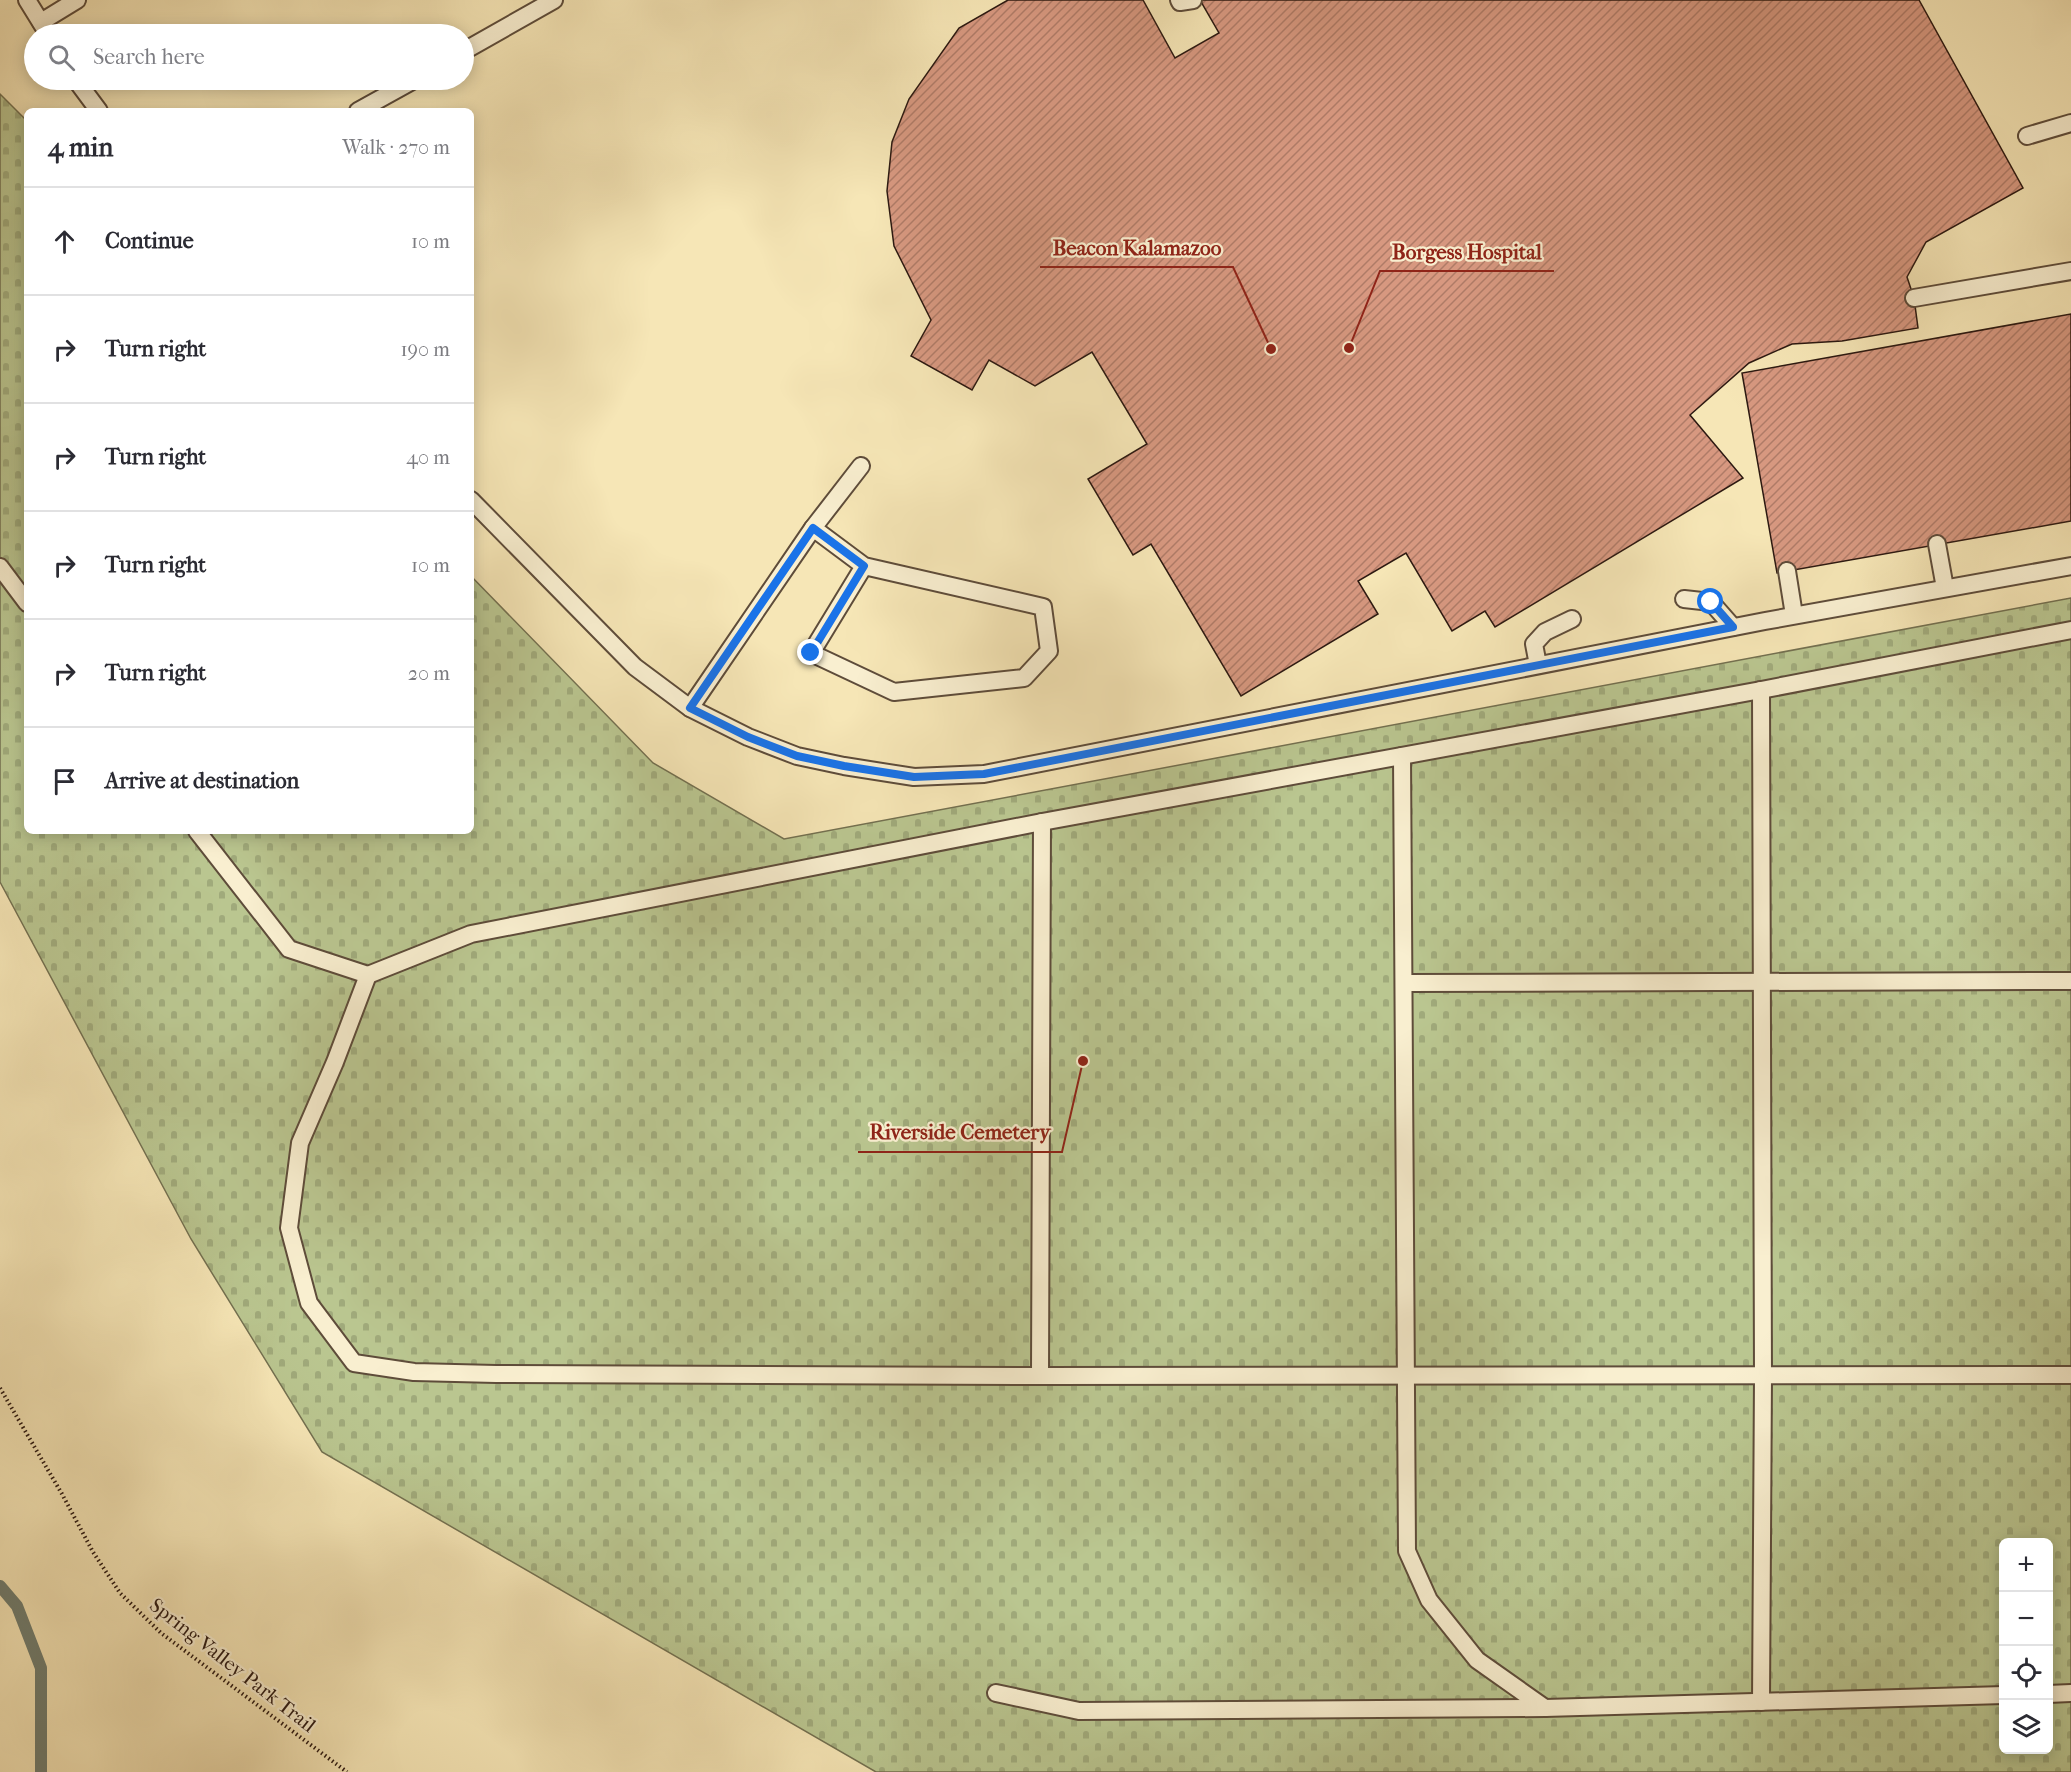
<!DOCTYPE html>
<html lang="en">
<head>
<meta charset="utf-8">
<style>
  :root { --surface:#fff; --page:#f7f7f7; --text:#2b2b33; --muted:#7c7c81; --line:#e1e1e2 }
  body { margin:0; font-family:"IM FELL French Canon",serif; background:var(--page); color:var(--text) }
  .controls { position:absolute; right:18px; bottom:18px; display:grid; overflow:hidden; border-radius:9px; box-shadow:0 3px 15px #0003 }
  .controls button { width:54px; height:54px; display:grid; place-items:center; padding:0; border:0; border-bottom:2px solid var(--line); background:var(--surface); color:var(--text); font:30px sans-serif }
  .stop { position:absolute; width:18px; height:18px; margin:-14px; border:4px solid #1a73e8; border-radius:50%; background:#fff }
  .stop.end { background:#1a73e8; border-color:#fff; box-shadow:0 2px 6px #0008 }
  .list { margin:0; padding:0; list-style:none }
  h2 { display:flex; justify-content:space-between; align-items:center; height:78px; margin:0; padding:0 24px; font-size:26px }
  h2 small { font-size:20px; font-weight:400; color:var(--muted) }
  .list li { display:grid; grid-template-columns:39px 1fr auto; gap:18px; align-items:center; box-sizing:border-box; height:108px; padding:0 24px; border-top:2px solid var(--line) }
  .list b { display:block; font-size:22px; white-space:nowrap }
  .list em { font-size:20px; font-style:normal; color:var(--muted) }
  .icon { flex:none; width:33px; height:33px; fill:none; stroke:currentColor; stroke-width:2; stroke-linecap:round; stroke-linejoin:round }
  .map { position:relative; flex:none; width:2071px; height:1772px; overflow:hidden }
  .search { position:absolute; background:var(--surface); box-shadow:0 3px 15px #0003; left:24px; top:24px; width:450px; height:66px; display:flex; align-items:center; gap:15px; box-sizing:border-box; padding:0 21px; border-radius:33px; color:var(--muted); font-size:22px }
  .panel { position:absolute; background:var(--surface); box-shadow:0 3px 15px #0003; left:24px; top:108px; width:450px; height:726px; border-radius:9px }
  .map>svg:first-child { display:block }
  .cemetery { fill:url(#cemetery-stones); stroke:#737050; stroke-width:1.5; fill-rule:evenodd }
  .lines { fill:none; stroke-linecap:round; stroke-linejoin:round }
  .stream { stroke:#707d6f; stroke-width:12 }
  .building { fill:url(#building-hatch); stroke:#2c1911; stroke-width:1.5 }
  .service-casing { stroke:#5e4c3a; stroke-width:20 }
  .path { stroke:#2c1911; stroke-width:4; stroke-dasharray:1.5 3; stroke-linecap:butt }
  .service { stroke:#f9efd0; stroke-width:16 }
  .route { stroke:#1a73e8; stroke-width:8 }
  .labels { text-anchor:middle; stroke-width:4.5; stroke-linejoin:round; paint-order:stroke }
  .street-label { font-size:20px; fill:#2c1911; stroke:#f9efd0 }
  .leader { fill:none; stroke:#8f2418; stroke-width:2 }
  .callout-dot { fill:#8f2418; stroke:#f9efd0; stroke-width:2 }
  .callout-label { font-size:21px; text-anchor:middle; font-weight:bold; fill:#8f2418; stroke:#f9efd0; stroke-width:4.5; stroke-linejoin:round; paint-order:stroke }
</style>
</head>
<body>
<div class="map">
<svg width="2071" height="1772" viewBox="0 0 2071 1772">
  <defs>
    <pattern id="cemetery-stones" width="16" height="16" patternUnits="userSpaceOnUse" patternTransform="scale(1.5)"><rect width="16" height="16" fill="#bac690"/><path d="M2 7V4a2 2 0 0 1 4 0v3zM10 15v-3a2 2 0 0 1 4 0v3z" fill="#a0aa7b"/></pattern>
    <pattern id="building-hatch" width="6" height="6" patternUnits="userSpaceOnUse" patternTransform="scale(1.5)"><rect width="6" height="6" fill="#d79880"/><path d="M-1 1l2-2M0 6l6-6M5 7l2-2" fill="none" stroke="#af7b67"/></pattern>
  </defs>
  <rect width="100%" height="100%" fill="#f6e6b6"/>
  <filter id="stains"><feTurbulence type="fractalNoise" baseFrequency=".00333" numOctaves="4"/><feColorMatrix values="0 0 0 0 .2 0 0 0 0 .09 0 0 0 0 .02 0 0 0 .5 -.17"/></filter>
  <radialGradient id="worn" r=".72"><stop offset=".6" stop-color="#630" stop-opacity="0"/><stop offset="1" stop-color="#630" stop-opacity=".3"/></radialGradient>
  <path class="cemetery" d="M0,94l27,27v710h444v-255l182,187 131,76 1287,-241v1174h-1195l-554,-320 -131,-213 -191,-357zM2004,1542h44v208h-44z"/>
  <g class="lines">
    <polyline class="stream" points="0,1586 17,1606 41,1668 41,1772"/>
  </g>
  <g class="building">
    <polygon points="1008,0 1143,0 1175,58 1219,33 1200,0 1919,0 2023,188 1926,242 1907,277 1914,298 1918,328 1842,341 1792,344 1749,363 1690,415 1743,478 1495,627 1485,611 1452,631 1406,553 1358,581 1378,614 1241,696 1151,544 1133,555 1088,479 1147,444 1092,352 1035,386 989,360 972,390 911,356 931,320 894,246 887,191 892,142 909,99 959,28"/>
    <polygon points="2071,314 2071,521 1777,573 1742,373"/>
  </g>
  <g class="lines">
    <g class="service-casing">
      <g id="service">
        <polyline points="27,0 48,34"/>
        <polyline points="1179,0 1180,2 1193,0"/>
        <polyline points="41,22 77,0"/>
        <polyline points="464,51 554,0"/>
        <polyline points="76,80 99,111"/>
        <polyline points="358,111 414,80"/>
        <polyline points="2027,136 2071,123"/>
        <polyline points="1914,298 2071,271"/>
        <polyline points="471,500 635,667 690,708 748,737 797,756 844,766 914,777 984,774 1765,621 2071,566"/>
        <polyline points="813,528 864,566 1043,607 1049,651 1024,678 894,692 811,653 864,566"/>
        <polyline points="1937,544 1945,588"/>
        <polyline points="0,567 27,603"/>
        <polyline points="1787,571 1794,615"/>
        <polyline points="1684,599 1711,602 1733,627"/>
        <polyline points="1538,665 1534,644 1545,632 1572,619"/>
        <polyline points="690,708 813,528 861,466"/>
        <polyline points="1402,756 1407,1551 1429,1600 1477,1660 1545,1708"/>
        <polyline points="197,831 289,949 368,975 471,934 1042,822 1761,690 2071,630"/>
        <polyline points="368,975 335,1062 300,1143 289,1228 309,1303 354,1363 414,1372 496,1374 1040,1376 2071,1375"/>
        <polyline points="1404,983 2071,981"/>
        <polyline points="1040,1376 1042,822"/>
        <polyline points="996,1693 1079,1711 1545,1708 2004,1695"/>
        <polyline points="2048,1694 2071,1693"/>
        <polyline points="1761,1702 1763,1377 1761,690"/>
      </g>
    </g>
    <polyline class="path" points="0,1388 62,1494 93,1552 120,1593 161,1633 347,1772"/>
    <use href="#service" class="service"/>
  </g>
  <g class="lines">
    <polyline class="route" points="811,653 864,566 813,528 690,708 748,737 797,756 844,766 914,777 984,774 1733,627 1711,602"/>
  </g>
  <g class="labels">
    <g class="street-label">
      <text transform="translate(233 1665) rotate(38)" y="7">Spring Valley Park Trail</text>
    </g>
  </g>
  <path class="leader" d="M1271 349L1233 267H1040M1349 348L1380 271H1554M1083 1061L1062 1152H858"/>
  <g class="callout-dot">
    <circle cx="1271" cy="349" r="6"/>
    <circle cx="1349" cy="348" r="6"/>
    <circle cx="1083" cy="1061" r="6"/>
  </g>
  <g class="callout-label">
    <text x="1137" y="255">Beacon Kalamazoo</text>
    <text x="1467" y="259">Borgess Hospital</text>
    <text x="960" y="1139">Riverside Cemetery</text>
  </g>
  <rect width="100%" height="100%" filter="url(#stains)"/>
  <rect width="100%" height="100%" fill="url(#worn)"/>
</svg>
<div class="controls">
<button>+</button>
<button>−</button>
<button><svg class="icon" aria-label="locate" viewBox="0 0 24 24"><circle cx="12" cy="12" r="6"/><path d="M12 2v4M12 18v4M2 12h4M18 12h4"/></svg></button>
<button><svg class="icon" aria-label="layers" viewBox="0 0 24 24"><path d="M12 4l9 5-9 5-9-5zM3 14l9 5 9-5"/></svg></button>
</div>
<div class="stop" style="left:1711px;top:602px"></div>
<div class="stop end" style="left:811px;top:653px"></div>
<div class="search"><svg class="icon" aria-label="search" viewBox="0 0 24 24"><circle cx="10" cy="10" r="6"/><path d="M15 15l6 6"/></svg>Search here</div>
<section class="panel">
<h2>4 min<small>Walk · 270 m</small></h2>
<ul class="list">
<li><svg class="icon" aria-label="ahead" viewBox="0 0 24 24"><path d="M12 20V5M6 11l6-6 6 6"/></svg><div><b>Continue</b></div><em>10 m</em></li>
<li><svg class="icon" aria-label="right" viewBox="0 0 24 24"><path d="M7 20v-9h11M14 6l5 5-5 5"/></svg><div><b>Turn right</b></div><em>190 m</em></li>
<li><svg class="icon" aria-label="right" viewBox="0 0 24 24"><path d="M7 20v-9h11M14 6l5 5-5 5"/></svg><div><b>Turn right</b></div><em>40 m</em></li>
<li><svg class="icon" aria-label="right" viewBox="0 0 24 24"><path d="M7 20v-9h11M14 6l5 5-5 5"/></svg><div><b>Turn right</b></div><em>10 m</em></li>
<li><svg class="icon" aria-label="right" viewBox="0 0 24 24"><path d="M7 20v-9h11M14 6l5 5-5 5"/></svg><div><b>Turn right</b></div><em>20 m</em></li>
<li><svg class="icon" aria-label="arrive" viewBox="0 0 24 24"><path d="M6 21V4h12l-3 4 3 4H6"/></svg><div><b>Arrive at destination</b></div></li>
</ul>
</section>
</div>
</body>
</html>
